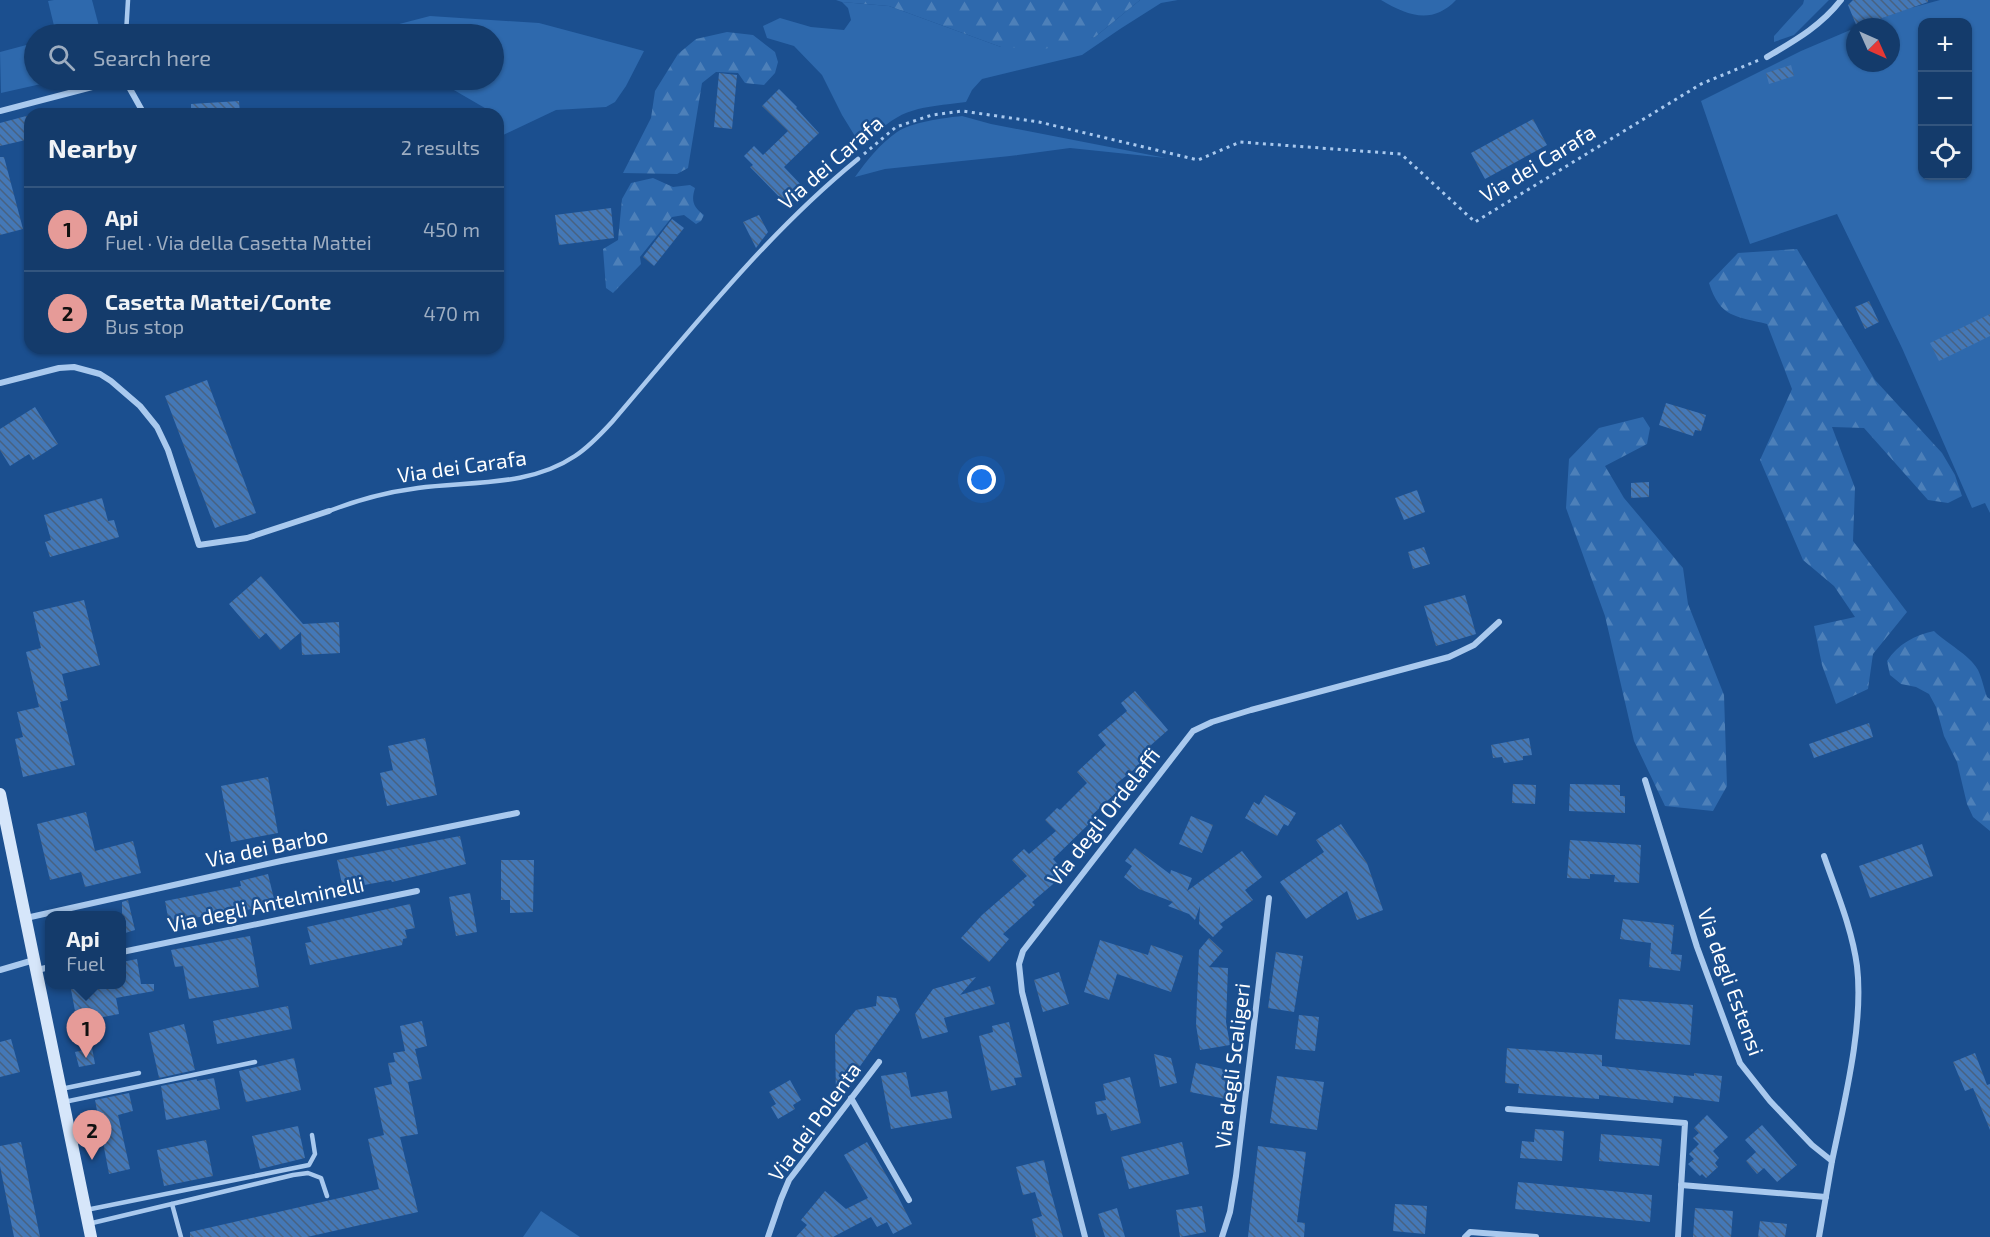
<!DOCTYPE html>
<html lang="en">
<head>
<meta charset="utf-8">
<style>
  :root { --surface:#143b6b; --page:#1d4271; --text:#f1f3f6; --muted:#9dadc1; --line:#33557e; --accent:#e69b98 }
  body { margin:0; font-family:"Exo 2",sans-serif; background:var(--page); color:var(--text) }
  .controls { position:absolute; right:18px; top:18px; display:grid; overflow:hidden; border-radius:12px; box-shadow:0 2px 4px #0004 }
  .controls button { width:54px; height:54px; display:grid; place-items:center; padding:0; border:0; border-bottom:2px solid var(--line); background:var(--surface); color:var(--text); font:30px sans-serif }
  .compass { position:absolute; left:1846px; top:18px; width:54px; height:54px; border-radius:50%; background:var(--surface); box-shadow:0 2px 4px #0004; rotate:135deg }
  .you { position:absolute; left:982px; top:480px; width:21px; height:21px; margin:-15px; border:4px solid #fff; border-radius:50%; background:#1a73e8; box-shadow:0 0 0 9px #1a73e833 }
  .badge { display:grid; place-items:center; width:39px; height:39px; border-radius:50%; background:var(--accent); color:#111; font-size:20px; font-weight:700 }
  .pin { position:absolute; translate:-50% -50px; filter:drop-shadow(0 2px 3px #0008) }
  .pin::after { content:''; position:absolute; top:32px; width:21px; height:18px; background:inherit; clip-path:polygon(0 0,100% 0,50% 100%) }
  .popup { position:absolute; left:45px; top:911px; width:81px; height:78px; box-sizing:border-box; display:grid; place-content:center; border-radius:12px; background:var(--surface); filter:drop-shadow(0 2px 4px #0005); font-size:20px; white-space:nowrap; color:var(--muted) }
  .popup b { font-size:22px; color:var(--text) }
  .popup::after { content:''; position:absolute; left:50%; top:100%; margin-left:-12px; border:12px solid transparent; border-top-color:var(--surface) }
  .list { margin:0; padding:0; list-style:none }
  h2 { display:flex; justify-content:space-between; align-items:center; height:78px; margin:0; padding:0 24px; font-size:26px }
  h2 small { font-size:20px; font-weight:400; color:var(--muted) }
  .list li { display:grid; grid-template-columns:39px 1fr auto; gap:18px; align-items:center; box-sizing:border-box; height:84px; padding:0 24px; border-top:2px solid var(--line) }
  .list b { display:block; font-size:22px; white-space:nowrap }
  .list p { margin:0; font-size:20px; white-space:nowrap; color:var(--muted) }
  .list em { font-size:20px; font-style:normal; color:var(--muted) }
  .icon { flex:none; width:33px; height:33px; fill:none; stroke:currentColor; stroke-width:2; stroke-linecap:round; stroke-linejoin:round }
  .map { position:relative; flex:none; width:1990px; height:1237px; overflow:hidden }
  .search { position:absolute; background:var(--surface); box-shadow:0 2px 4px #0004; left:24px; top:24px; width:480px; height:66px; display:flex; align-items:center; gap:15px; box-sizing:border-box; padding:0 21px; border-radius:33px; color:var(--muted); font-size:22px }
  .panel { position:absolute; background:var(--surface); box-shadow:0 2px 4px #0004; left:24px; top:108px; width:480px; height:246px; border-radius:18px }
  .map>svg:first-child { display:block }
  .grass { fill:#2e69ad; fill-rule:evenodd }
  .forest { fill:url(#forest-firs) }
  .building { fill:url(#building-back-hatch) }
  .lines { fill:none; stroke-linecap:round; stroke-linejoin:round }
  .path { stroke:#a9c9ee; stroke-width:3; stroke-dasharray:3 4.5; stroke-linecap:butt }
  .lane { stroke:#a9c9ee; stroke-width:4.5 }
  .street { stroke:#a9c9ee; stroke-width:6 }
  .secondary { stroke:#d6e6fa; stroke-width:12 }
  .labels { text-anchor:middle; stroke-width:5; stroke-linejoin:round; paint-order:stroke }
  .street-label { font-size:21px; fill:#fff; stroke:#1b4f8f }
</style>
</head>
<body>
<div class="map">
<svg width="1990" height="1237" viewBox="0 0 1990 1237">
  <defs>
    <pattern id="forest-firs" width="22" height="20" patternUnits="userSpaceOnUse" patternTransform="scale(1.5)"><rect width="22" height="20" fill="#2e69ad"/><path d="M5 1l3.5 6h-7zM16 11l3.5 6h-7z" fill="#4d80b9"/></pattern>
    <pattern id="building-back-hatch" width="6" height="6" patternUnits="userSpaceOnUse" patternTransform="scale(1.5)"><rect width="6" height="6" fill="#4478b7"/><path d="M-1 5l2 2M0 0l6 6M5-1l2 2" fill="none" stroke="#486282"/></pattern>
  </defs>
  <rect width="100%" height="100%" fill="#1b4f8f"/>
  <g class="grass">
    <polygon points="54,0 92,0 101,34 56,34 48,1"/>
    <path d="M1140,0h38l-17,3 -41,26 -38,26 -100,24 -10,11 -6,12c-45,6 -65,4 -97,39h-11l-16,-26 -20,-40 -28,-29 -27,-8 -4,-12 17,-8 31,9 33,3 7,-10 -3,-12 -6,-6 47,4 112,41 94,-10z"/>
    <path d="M1381,0h75c-24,25 -48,16 -75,0z"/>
    <polygon points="1804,0 1829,0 1794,35 1774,42 1774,36 1803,4"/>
    <path d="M1940,0h50v513l-5,-10 -13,5 -70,-160 -65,-134 -87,30 -49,-143 100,-50 54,-23v35h36v-36h-33l49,-18zM1922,22h46v154h-46z"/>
    <polygon points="430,16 539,23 644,51 626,86 615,102 606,107 556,110 499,137 498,114 492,114 490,111 447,86 429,80 494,80 494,34 368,34 380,29"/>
    <polygon points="34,43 34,80 59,80 1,93 0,52"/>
    <path d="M962,116l29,8 175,34 -96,-10 -60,8 -125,13 -30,8c12,-17 25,-33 42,-45 15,-10 47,-14 65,-16z"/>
    <polygon points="541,1211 580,1237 523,1237"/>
  </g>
  <g class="forest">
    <polygon points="836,0 1140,0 1095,37 1044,49 1001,47 889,6 842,2"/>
    <polygon points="727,32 753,35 775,52 778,62 775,73 764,85 745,83 738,73 716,72 702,83 688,168 677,174 623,173 651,118 655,91 678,54 696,39"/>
    <path d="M653,178l20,9 17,-2 5,3c-4,13 -2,19 9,27l-3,6 -5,3 -12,-9 -12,2 -32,40 1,7 -28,29 -7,-5 -3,-39 15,-9 4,-41 9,-16z"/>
    <path d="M1797,249l78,131 67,73 13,22 7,21 -14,7 -20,-3 -64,-72 -32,-1 23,61 -2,53 54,71 -34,42 -5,35 -32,15 -14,-39 -8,-39 41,-9 -21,-31 -31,-26 -43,-100 32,-71 -25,-65c-31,-8 -47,-6 -58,-41l29,-30z"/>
    <polygon points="1643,417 1650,428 1647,444 1605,466 1624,498 1683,568 1688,604 1724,695 1727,786 1713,811 1665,806 1634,741 1605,616 1566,508 1569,459 1599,428"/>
    <path d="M1934,631c13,13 35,23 44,39 4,8 6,19 9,27l3,2v132l-17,-14 -6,-13 -10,-42 -13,-26 -8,-29 -7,-13 -13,-7 -15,-3 -11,-9 -3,-14c11,-17 28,-26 47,-30z"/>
  </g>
  <g class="building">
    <polygon points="1853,0 1928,0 1928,2 1857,27 1848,5"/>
    <polygon points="1791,65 1794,76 1769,84 1766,73"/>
    <polygon points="719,73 737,75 732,129 714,127"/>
    <polygon points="779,89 797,107 796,108 819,133 784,167 805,189 788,206 750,167 753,165 744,156 754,146 763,155 788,131 762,106"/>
    <polygon points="239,101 240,114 191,114 191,104"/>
    <polygon points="30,115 30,139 0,146 0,123"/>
    <polygon points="1533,119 1547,145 1485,179 1471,153"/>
    <polygon points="0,157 4,157 23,229 0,235"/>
    <polygon points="611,208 614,238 559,245 555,215"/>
    <polygon points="759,215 768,232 756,248 743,222"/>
    <polygon points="672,219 684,228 654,266 643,257"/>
    <polygon points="1869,301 1879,322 1865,329 1855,307"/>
    <polygon points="1990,314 1990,336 1939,361 1930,343"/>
    <polygon points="207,380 256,513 215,528 165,396"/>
    <polygon points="1666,403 1706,415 1701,431 1695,430 1693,436 1659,425"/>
    <polygon points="35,407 58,444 33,460 29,454 10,466 0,450 0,429"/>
    <polygon points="1649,482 1649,497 1631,498 1631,483"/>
    <polygon points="1417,490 1425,512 1404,520 1395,498"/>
    <polygon points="102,498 108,521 114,520 119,537 50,557 45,542 51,540 44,515"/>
    <polygon points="1424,547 1430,564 1413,569 1408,552"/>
    <polygon points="261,576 303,624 339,622 340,653 302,655 301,632 280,650 266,633 259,639 229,604"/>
    <polygon points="1465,595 1476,634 1436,646 1424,606"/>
    <polygon points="84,600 100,665 62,674 68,700 60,702 75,765 23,777 15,739 23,737 17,712 39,707 26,652 41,648 33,612"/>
    <polygon points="1135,691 1168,730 1142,753 1147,759 1116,784 1120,789 1091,816 1094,819 1053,859 1066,873 1032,902 1035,905 1003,934 1009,939 989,962 961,938 982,915 1027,876 1012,860 1024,849 1029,854 1056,831 1045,820 1057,808 1060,810 1087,783 1077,772 1106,745 1098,735 1127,711 1121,703"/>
    <polygon points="1869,723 1873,737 1814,758 1809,744"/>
    <polygon points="425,738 437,795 387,806 380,773 393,770 388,746"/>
    <polygon points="1529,738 1532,755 1523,756 1523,760 1504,763 1502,757 1493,758 1491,745"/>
    <polygon points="268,777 278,833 231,842 221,786"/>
    <polygon points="1513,784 1536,785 1535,804 1512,803"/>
    <polygon points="1570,784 1620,785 1620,796 1625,796 1625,813 1569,811"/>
    <polygon points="1265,795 1296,813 1288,826 1284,824 1277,836 1245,818 1254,802 1259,805"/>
    <polygon points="86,812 95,851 133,841 141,873 85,887 81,872 50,880 37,824"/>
    <polygon points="1191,816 1213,825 1202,853 1179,844"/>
    <polygon points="1341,824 1367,863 1383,910 1357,920 1347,891 1306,919 1280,882 1324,852 1316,840"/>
    <polygon points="460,836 466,864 392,882 391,880 343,889 337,860"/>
    <polygon points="1570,840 1641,845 1639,883 1614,882 1615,875 1590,874 1590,879 1567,878"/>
    <polygon points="1922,844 1933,876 1870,898 1859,866"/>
    <polygon points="1135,848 1170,874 1171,870 1192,878 1187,891 1242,851 1262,877 1245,890 1253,900 1220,924 1223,927 1213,937 1199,924 1200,906 1195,920 1189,914 1168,906 1173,902 1139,889 1124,877 1132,866 1125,861"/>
    <polygon points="501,860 534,860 533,912 510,913 510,900 501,900"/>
    <polygon points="268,874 275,903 247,910 246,908 169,923 165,901 241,886 240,881"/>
    <polygon points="470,893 477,932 456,936 449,897"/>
    <polygon points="128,900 135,930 122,934 122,902"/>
    <polygon points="410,904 415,928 405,930 407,938 403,939 402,945 310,965 305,943 311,942 307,927"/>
    <polygon points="1623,919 1674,925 1671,954 1682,955 1680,971 1649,967 1651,943 1620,939"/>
    <polygon points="250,936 259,987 189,999 183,966 175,967 171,950"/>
    <polygon points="1209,938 1223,951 1209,967 1228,968 1226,1022 1230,1045 1200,1050 1196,1025 1199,950"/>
    <polygon points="1100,940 1148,955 1151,945 1183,956 1171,992 1117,974 1109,1000 1084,992"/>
    <polygon points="1276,952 1303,956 1294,1012 1268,1008"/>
    <polygon points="137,959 141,984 154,984 154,991 116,998 119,1014 77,1022 70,984 122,984 122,962"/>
    <polygon points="1059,972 1069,1004 1043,1012 1034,980"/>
    <polygon points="976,977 960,995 990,986 995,1004 944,1018 948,1032 922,1039 915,1014 933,989"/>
    <polygon points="877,996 896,998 900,1010 836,1100 835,1035 856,1010 876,1006"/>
    <polygon points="1619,999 1693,1005 1690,1045 1615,1039"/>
    <polygon points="288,1006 292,1029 217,1044 213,1021"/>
    <polygon points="1299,1015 1319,1017 1315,1051 1295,1049"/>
    <polygon points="422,1021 427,1046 415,1049 422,1079 408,1082 418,1134 400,1137 418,1212 307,1237 190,1237 190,1232 379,1189 368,1139 384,1135 374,1088 392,1084 388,1063 395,1062 393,1053 405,1051 400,1026"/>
    <polygon points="1009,1022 1022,1077 1014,1078 1016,1085 991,1091 979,1036 993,1032 992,1026"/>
    <polygon points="184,1024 195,1070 159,1078 149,1033"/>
    <polygon points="11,1039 20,1072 0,1077 0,1042"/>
    <polygon points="92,1048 95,1064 79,1067 75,1052"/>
    <polygon points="1507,1048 1602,1055 1602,1066 1694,1076 1694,1073 1722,1076 1719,1102 1674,1096 1673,1103 1599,1095 1599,1099 1518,1093 1519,1084 1505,1083"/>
    <polygon points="1975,1053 1987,1085 1990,1084 1990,1130 1973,1088 1965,1091 1953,1062"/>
    <polygon points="1154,1054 1171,1058 1177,1083 1160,1087"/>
    <polygon points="294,1058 301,1090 246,1102 239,1071"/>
    <polygon points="1196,1063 1232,1071 1226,1099 1190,1092"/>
    <polygon points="906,1072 911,1097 947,1091 952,1118 891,1129 881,1076"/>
    <polygon points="1277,1076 1324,1082 1317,1130 1270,1123"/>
    <polygon points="1130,1077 1141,1123 1111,1131 1106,1113 1097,1115 1095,1102 1106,1100 1103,1084"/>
    <polygon points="214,1078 220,1109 166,1120 161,1086 197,1079 197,1081"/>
    <polygon points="790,1080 801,1100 793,1105 795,1109 778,1119 771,1107 776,1104 769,1092"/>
    <polygon points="129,1093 133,1111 118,1115 130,1169 109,1174 95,1100"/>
    <polygon points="1707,1115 1728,1137 1713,1151 1719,1158 1715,1163 1718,1167 1706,1178 1702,1174 1700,1176 1688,1164 1694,1159 1689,1154 1699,1144 1693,1138 1699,1133 1694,1128"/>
    <polygon points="1762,1125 1797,1165 1777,1182 1764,1168 1757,1174 1746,1161 1756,1152 1745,1140"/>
    <polygon points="298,1126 305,1158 260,1169 252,1136"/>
    <polygon points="1535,1129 1564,1131 1562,1161 1520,1158 1522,1141 1534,1142"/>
    <polygon points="1601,1134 1662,1139 1659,1166 1599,1161"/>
    <polygon points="206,1140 213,1176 164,1186 157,1150"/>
    <polygon points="21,1142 40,1237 14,1237 0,1166 0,1146"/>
    <polygon points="867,1142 892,1185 912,1224 893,1234 887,1222 877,1227 871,1217 833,1237 796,1237 807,1225 801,1220 825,1191 846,1209 868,1198 844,1155"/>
    <polygon points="1182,1142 1189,1174 1129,1189 1121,1157"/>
    <polygon points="1258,1146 1306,1152 1297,1222 1305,1223 1304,1237 1248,1237"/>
    <polygon points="1044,1160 1050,1188 1063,1237 1036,1237 1032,1219 1042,1216 1035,1192 1023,1195 1016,1167"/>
    <polygon points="1518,1182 1652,1195 1650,1222 1515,1209"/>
    <polygon points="1395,1204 1427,1206 1425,1234 1393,1231"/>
    <polygon points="1202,1206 1206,1232 1180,1237 1176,1210"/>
    <polygon points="1117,1208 1125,1237 1105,1237 1098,1214"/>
    <polygon points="1695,1208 1733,1211 1731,1237 1693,1237"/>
    <polygon points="1760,1221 1787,1224 1785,1237 1758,1237"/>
  </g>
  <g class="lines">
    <polyline class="path" points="864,154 896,127 932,115 962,111 1039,122 1198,160 1240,142 1401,154 1475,222 1701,84 1759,60"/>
    <g class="lane">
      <polyline points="126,34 128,0"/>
      <path d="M329,511c28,-11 59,-19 89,-23 52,-7 111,-1 157,-32 14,-9 26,-22 37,-34 78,-91 153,-187 246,-263"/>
      <polyline points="61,1089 139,1073"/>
      <polyline points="64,1102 255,1062"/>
      <polyline points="172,1204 181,1237"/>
      <polyline points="86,1210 309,1165 315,1154 312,1135"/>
      <polyline points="88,1224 293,1175 308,1173 321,1178 327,1196"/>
    </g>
    <g class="street">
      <path d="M1767,57c27,-16 54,-31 74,-57"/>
      <polyline points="125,80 144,114"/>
      <polyline points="0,111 119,80"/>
      <polyline points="0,383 59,368 74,367 100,374 111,381 140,406 157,427 168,450 199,545 247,538 329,511"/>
      <polyline points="1645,780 1697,947 1740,1063 1770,1101 1812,1145 1832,1161 1819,1237"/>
      <path d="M1824,856c12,35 28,72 33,110 7,59 -13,137 -25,195"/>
      <polyline points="26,918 281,861 517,813"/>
      <polyline points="122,952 417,891"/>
      <polyline points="0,970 34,960"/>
      <polyline points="37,970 50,967"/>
      <polyline points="851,1098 909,1200"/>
      <polyline points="1508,1109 1685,1123 1678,1237"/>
      <polyline points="1681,1185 1826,1197"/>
      <polyline points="768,1237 781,1199 789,1180 879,1062"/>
      <polyline points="1085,1237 1022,992 1019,964 1023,951 1193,731 1212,722 1251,710 1449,657 1474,645 1499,622"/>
      <polyline points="1222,1237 1230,1212 1236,1176 1269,898"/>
      <polyline points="1465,1237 1470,1232 1536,1237"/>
    </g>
    <polyline class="secondary" points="0,794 91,1237"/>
  </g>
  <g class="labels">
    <g class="street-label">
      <text transform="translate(831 163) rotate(-41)" y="7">Via dei Carafa</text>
      <text transform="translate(1538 164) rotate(-31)" y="7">Via dei Carafa</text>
      <text transform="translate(462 467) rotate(-8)" y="7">Via dei Carafa</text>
      <text transform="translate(1104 817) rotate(-52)" y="7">Via degli Ordelaffi</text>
      <text transform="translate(267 848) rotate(-12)" y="7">Via dei Barbo</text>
      <text transform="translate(266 905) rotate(-12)" y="7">Via degli Antelminelli</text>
      <text transform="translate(1730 982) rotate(70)" y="7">Via degli Estensi</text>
      <text transform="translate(1233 1066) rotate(-83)" y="7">Via degli Scaligeri</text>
      <text transform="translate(815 1122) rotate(-54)" y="7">Via dei Polenta</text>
    </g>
  </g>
</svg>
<div class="controls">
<button>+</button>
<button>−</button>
<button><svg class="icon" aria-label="locate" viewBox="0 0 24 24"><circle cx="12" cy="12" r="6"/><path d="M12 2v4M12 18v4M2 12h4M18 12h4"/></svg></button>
</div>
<svg class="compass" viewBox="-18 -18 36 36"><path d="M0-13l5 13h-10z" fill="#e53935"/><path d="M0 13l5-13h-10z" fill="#9dadc1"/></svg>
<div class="you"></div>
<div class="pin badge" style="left:86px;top:1058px">1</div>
<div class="popup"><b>Api</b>Fuel</div>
<div class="pin badge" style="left:92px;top:1160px">2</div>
<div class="search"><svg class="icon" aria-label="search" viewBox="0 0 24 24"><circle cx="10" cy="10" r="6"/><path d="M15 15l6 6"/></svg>Search here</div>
<section class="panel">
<h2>Nearby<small>2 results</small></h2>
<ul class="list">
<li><span class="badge">1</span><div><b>Api</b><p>Fuel · Via della Casetta Mattei</p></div><em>450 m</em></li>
<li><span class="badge">2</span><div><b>Casetta Mattei/Conte</b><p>Bus stop</p></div><em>470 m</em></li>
</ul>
</section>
</div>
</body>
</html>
